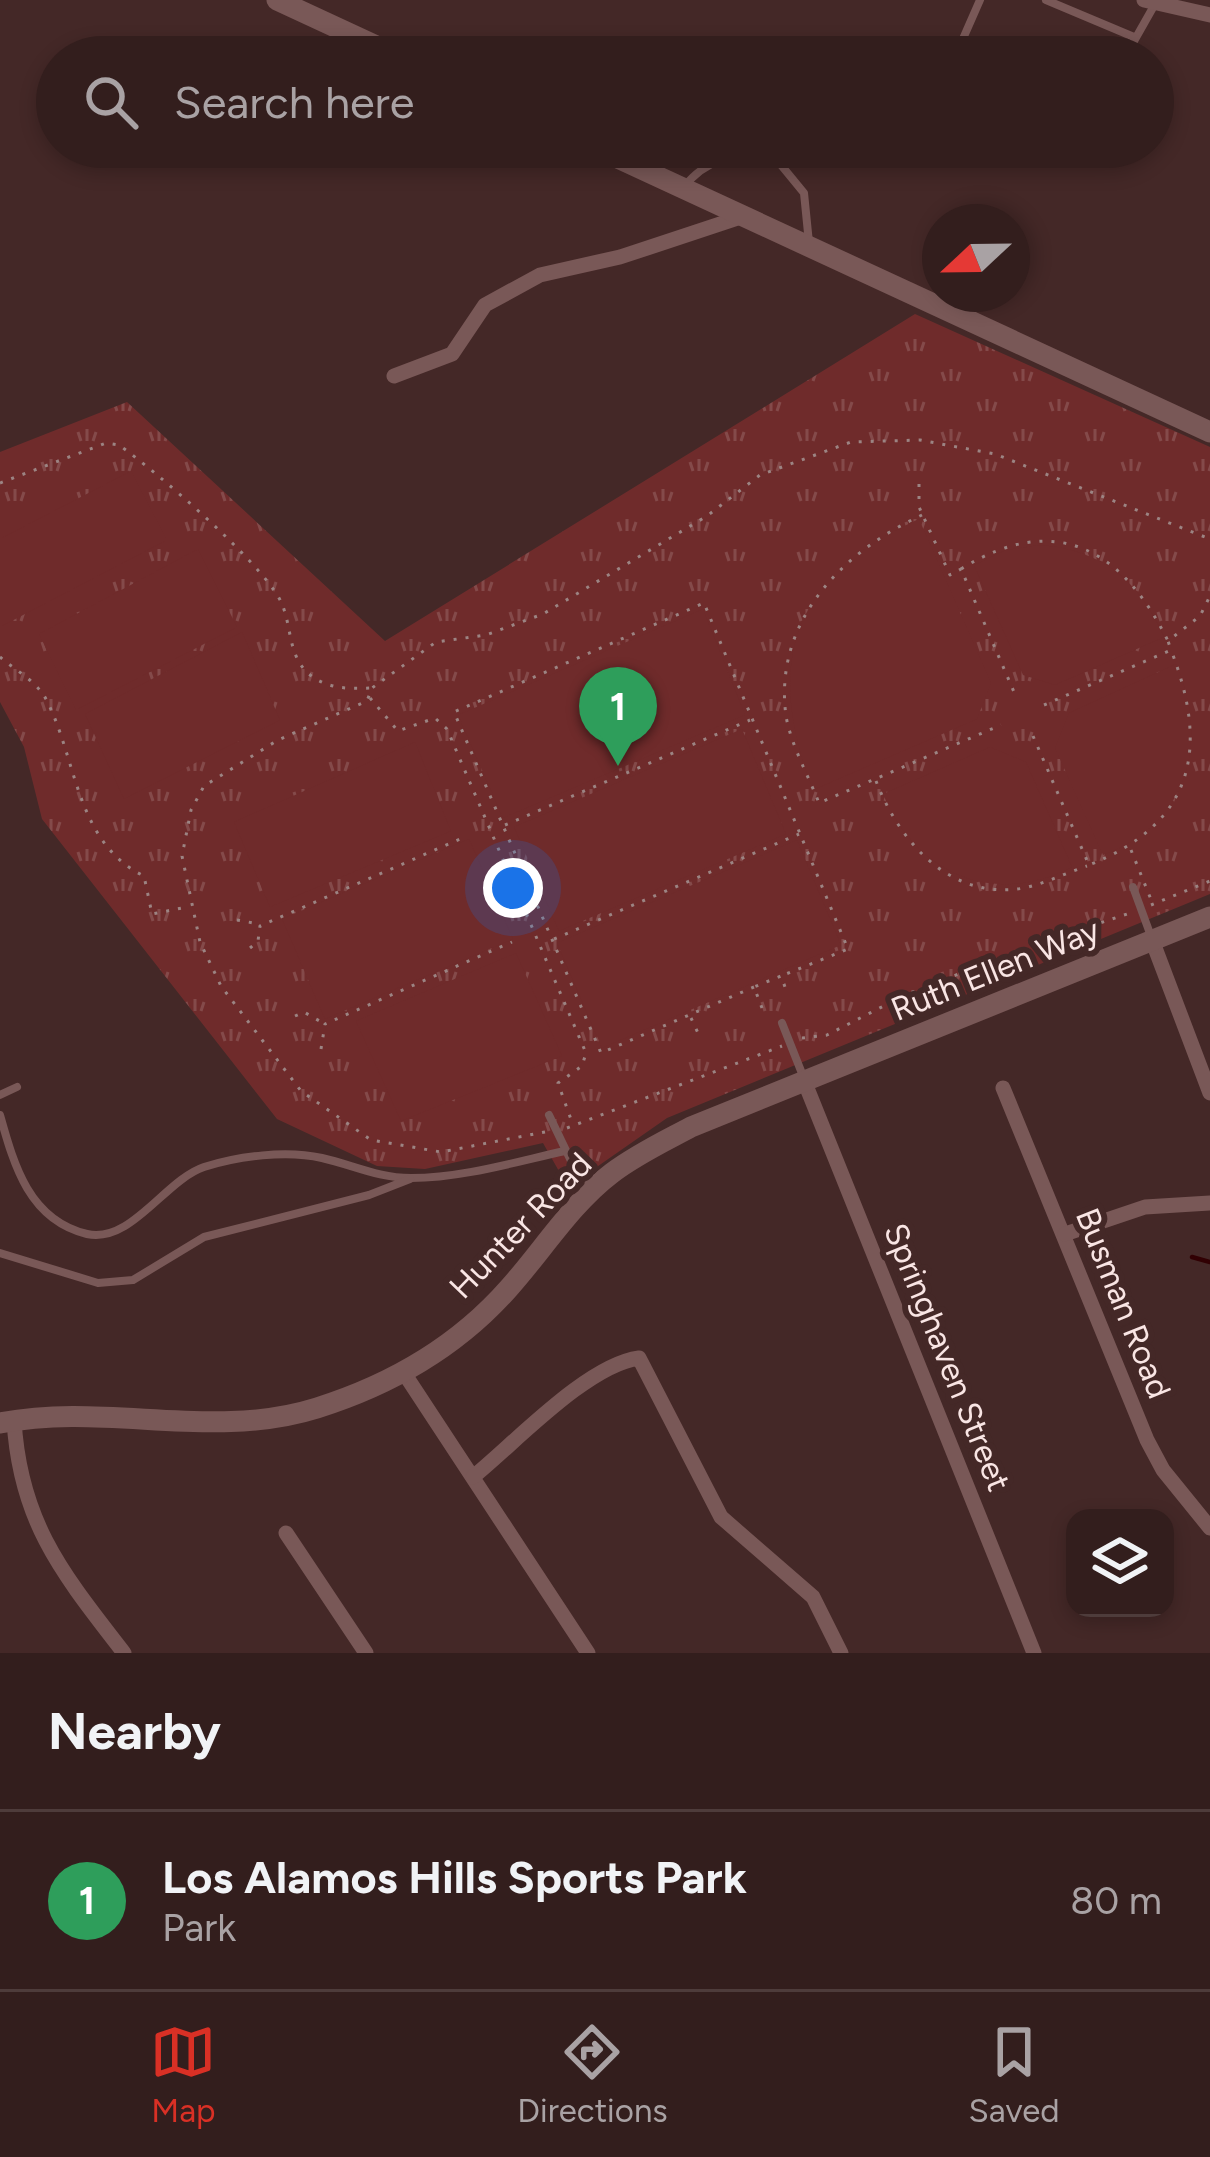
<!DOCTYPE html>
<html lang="en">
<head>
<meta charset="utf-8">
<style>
  :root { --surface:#331e1d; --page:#3b2726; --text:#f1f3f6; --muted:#a9a2a4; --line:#4e3c3b; --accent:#d93025 }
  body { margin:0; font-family:Figtree,sans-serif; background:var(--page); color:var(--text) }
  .controls { position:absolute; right:36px; bottom:36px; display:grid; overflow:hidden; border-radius:24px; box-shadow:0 6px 18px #0003 }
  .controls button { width:108px; height:108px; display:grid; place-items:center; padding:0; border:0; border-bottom:3px solid var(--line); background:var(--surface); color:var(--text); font:60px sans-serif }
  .compass { position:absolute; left:922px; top:204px; width:108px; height:108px; border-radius:50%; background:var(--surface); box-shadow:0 6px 18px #0003; rotate:248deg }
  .you { position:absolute; left:513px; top:888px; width:42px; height:42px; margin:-30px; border:9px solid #fff; border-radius:50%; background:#1a73e8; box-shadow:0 0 0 18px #1a73e833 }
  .badge { display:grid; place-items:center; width:78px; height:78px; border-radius:50%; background:var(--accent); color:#fff; font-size:39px; font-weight:700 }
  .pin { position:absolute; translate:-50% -99px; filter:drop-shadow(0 3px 6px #0008) }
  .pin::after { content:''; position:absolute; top:63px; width:42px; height:36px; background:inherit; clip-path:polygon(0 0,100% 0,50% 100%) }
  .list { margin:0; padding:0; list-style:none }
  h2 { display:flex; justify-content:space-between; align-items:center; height:156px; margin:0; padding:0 48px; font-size:51px }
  h2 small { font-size:39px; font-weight:400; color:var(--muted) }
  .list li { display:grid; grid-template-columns:78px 1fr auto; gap:36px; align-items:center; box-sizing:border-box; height:180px; padding:0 48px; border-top:3px solid var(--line) }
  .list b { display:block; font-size:45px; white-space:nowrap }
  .list p { margin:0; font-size:39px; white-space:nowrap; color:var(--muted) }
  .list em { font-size:39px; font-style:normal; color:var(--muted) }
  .icon { flex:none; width:66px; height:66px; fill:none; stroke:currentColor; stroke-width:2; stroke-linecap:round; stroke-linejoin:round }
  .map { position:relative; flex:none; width:1210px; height:1653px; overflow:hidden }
  .search { position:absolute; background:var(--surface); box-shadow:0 6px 18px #0003; left:36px; right:36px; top:36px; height:132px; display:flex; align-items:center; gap:30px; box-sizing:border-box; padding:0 42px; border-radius:66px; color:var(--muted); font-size:45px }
  .sheet { height:336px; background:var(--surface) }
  nav { display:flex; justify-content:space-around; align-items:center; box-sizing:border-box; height:168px; border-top:3px solid var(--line); background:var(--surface); font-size:33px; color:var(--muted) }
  nav a { display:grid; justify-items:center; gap:6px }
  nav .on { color:var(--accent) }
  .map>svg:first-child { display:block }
  .park { fill:url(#park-tufts) }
  .pitch { fill:#6f2b2b }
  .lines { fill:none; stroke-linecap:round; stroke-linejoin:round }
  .stream { stroke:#310003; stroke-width:4.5 }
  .path { stroke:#9c8483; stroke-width:3; stroke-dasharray:3 9; stroke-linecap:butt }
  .lane { stroke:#795857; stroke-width:8 }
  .street { stroke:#795857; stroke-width:15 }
  .secondary { stroke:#795857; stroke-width:21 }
  .labels { text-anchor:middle; stroke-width:12; stroke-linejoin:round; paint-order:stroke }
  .street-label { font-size:33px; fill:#f9e5e4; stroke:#442827 }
</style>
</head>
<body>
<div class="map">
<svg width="1210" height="1653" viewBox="0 0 1210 1653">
  <defs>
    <pattern id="park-tufts" width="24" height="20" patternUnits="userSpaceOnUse" patternTransform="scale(3)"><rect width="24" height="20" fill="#6f2b2b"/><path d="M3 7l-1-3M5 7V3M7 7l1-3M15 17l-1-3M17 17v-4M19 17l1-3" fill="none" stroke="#844a4a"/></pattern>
  </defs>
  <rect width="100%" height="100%" fill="#442827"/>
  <polygon class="park" points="915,314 1210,447 1210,894 667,1118 568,1187 543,1143 425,1169 377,1166 277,1119 42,819 24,747 0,702 0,452 127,402 385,641"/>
  <g class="pitch">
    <polygon points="131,471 167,540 0,627 0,539"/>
    <path d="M919,519l72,164 -14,36 -164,71c-49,-128 -22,-213 106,-271z"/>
    <path d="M1040,545c62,5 99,35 124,92l-109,48 -32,-10 -49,-110 32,-15z"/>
    <polygon points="198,549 237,627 76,710 39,634"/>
    <polygon points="703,609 745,715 503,818 458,715"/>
    <polygon points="242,632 280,720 124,799 85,714"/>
    <path d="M1176,664c34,78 12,160 -73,191l-48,-107 14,-35z"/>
    <polygon points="742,729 786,834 559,931 514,827"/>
    <polygon points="415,742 451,831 270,907 234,822"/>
    <path d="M990,747l36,15 46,105c-77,40 -156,8 -189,-73z"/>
    <polygon points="469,839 513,939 325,1019 282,919"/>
    <polygon points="797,840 841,945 602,1048 557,943"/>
    <polygon points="516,953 562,1056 401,1121 356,1021"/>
  </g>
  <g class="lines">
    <polyline class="stream" points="1192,1257 1210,1262"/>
    <g class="path">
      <path d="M0,483l106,-40 13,2c38,27 138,114 160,153 14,25 7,56 30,76 18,15 39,15 61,14"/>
      <polyline points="919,484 919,507 950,575 961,569 1014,692"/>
      <path d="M922,515c-78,36 -149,105 -136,201 5,29 22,59 33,87l182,-78"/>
      <path d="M961,569c95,-59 162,-19 207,72"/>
      <path d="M0,657c16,14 37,24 47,44 30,59 29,142 97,175l8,38 35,-7"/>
      <polyline points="370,698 398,731 435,718 447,729 586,1053 582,1066 558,1083 573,1125"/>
      <polyline points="1044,705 1171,650 1168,641 1200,616 1210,596"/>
      <path d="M1033,736l56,129c104,-41 121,-115 82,-215"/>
      <path d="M876,781c24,62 75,120 148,107 22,-5 42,-15 63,-22"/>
      <polyline points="505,825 750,720"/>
      <polyline points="1131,850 1152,902"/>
      <polyline points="1151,905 1210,881"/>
      <polyline points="237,920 259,924"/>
      <polyline points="554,939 799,834"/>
      <polyline points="250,948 258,941 260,926 467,836"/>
      <polyline points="754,987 601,1053 454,712 704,603 848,949 781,976"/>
      <polyline points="762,1008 754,987 781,976 788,995"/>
      <polyline points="295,1016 304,1012 323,1023"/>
      <polyline points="691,1018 698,1033"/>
      <polyline points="802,1038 827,1035 911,992 932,991 951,977 1028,947 1130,913"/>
      <polyline points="321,1049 325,1024 512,942"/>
      <polyline points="567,1128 782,1046"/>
      <polyline points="545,1132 441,1152 371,1140 301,1091 221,986 200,942 182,856 191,810 204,786 278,740 367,701 372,688 436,642 486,635 543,614 707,516 760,475 851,442 920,440 995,454 1210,539"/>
    </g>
    <g class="lane">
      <polyline points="980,0 962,41 967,50 989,57"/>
      <polyline points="1046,0 1134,37"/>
      <polyline points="1125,57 1155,4"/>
      <path d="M684,187c24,-31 51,-31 88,-33l32,39 5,50"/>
      <polyline points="1133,887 1152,939"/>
      <polyline points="782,1023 803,1076"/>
      <polyline points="0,1095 17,1087"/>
      <path d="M0,1115c14,50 29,105 87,119 44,10 78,-54 117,-67 35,-11 82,-17 118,-9 31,7 56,20 89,20 51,0 104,-16 154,-27"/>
      <polyline points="549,1115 573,1165 590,1185"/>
      <polyline points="0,1253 98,1283 133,1280 204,1237 369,1195 410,1179"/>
    </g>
    <g class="street">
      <polyline points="1144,0 1210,15"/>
      <polyline points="394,376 452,354 485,305 540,275 620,257 744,216"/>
      <polyline points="1152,940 1210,1093"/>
      <polyline points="805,1083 1034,1653"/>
      <polyline points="1003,1088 1147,1440 1163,1470 1210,1528"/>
      <polyline points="1065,1234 1145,1207 1210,1203"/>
      <polyline points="404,1373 588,1653"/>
      <path d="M14,1420c6,103 49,154 110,233"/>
      <path d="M473,1477c42,-34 114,-112 166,-119l82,159 92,80 28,56"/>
      <polyline points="286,1533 366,1653"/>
    </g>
    <g class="secondary">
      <polyline points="277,0 400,57"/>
      <polyline points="594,147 1210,432"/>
      <path d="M0,1423c106,-21 212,18 317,-15 73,-23 141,-62 192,-120 34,-38 62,-84 103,-115 25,-19 53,-32 79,-46l519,-210"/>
    </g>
  </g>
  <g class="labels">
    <g class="street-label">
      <text transform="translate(995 969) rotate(-22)" y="12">Ruth Ellen Way</text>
      <text transform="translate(520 1225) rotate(-46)" y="12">Hunter Road</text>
      <text transform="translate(1124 1303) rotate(68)" y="12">Busman Road</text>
      <text transform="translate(948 1357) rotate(68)" y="12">Springhaven Street</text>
    </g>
  </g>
</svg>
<div class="controls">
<button><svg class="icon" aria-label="layers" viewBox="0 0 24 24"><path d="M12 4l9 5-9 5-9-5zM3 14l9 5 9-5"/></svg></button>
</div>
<svg class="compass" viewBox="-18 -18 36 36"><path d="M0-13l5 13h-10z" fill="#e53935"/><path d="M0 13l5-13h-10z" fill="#a9a2a4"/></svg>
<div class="you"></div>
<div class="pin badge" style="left:618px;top:766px;background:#2e9e5b">1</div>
<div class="search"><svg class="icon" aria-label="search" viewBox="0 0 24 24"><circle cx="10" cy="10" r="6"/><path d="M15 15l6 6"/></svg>Search here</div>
</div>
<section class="sheet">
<h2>Nearby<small></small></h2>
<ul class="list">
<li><span class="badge" style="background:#2e9e5b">1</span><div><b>Los Alamos Hills Sports Park</b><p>Park</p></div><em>80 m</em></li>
</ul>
</section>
<nav>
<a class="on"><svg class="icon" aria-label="map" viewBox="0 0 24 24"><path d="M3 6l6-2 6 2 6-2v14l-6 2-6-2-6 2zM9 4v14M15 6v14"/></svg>Map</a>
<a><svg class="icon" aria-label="directions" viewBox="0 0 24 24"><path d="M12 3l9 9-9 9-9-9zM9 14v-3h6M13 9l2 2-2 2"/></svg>Directions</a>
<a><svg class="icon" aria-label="saved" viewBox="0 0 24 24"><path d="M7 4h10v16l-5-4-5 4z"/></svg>Saved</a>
</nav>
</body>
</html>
